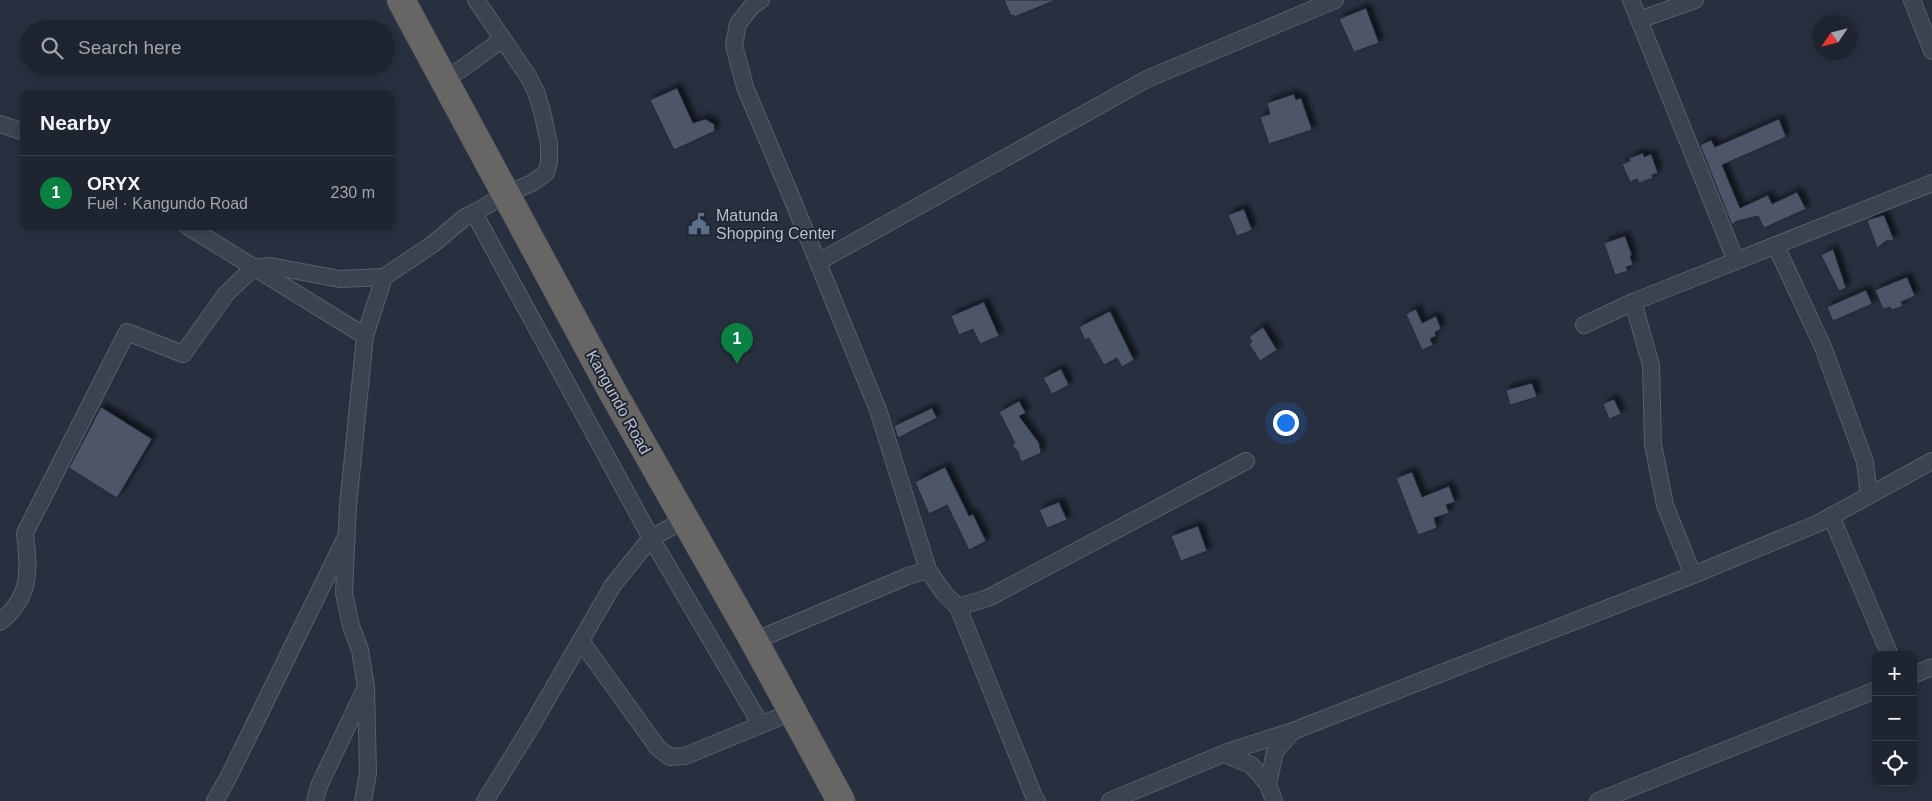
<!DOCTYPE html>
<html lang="en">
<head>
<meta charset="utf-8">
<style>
  :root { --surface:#1e2430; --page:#262c38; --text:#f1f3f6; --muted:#a1a4ab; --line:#3c414c; --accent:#0b8043 }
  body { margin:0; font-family:Arial,sans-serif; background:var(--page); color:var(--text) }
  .controls { position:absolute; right:15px; bottom:15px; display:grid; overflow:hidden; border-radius:10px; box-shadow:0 2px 8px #0003 }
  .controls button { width:45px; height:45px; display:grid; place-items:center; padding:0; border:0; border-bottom:1px solid var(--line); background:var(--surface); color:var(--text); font:25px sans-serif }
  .compass { position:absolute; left:1812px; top:15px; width:45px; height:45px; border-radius:50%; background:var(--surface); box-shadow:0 2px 8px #0003; rotate:235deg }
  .you { position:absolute; left:1285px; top:422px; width:18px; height:18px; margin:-12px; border:4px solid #fff; border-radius:50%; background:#1a73e8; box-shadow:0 0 0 8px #1a73e833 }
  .badge { display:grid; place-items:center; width:32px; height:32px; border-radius:50%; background:var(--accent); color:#fff; font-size:16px; font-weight:700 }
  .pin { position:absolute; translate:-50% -41px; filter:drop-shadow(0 1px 2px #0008) }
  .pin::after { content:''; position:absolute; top:26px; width:18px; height:15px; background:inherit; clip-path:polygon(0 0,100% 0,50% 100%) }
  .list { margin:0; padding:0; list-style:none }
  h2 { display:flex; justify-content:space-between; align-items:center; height:65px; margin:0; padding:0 20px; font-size:21px }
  h2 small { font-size:16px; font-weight:400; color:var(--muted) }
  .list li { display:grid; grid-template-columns:32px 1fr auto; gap:15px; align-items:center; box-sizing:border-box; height:75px; padding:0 20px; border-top:1px solid var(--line) }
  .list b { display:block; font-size:19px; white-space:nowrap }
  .list p { margin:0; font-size:16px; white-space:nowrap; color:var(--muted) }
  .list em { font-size:16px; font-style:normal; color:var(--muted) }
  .icon { flex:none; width:28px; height:28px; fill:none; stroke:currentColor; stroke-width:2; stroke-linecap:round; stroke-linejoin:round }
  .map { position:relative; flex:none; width:1932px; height:801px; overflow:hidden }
  .search { position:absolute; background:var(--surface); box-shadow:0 2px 8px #0003; left:20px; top:20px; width:375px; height:55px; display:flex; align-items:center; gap:12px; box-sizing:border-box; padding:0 18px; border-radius:28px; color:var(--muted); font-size:19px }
  .panel { position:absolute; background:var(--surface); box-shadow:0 2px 8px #0003; left:20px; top:90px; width:375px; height:140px; border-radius:10px }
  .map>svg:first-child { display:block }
  .building { fill:#4e5768; stroke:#232a37; filter:url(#shadow) }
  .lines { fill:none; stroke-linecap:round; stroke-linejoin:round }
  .minor-casing { stroke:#575e6a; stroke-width:18 }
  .trunk-casing { stroke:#444b57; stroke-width:29 }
  .minor { stroke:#3c4350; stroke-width:16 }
  .trunk { stroke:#686664; stroke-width:28 }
  .labels { text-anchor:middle; stroke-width:4; stroke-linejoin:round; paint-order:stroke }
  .poi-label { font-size:16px; fill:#b8beca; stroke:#212735; text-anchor:start }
  .street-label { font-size:16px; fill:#b8beca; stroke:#212735 }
</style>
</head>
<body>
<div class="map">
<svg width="1932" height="801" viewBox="0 0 1932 801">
  <defs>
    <filter id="shadow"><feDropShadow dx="4.5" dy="-4.5" stdDeviation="2.5" flood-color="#0009"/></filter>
  </defs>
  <rect width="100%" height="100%" fill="#283040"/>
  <g class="building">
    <polygon points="1004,0 1056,0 1014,17 1014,15 1011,16"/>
    <polygon points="1366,8 1379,43 1354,52 1339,19"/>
    <polygon points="677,88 693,123 705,119 714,124 715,131 674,150 650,100"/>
    <polygon points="1294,94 1296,100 1301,98 1312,130 1269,144 1260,117 1270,114 1267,103"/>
    <polygon points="1779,119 1786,137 1722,165 1740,208 1768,195 1772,204 1797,192 1806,209 1764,228 1758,216 1737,221 1732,225 1700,145 1711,140 1715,147"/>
    <polygon points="1643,153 1644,157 1651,154 1658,173 1652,175 1653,178 1639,183 1637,179 1630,182 1622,164 1630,161 1629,158"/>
    <polygon points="1244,209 1252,230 1237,236 1228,215"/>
    <polygon points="1884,215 1894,240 1886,241 1877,248 1867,220"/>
    <polygon points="1625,236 1632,255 1630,256 1633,265 1626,267 1628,271 1615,275 1604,243"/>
    <polygon points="1833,249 1846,288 1839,291 1821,255"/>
    <polygon points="1907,277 1915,296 1901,302 1903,306 1892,310 1890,307 1883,309 1875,290"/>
    <polygon points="1866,290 1872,304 1833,321 1827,307"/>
    <polygon points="984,302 999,336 980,344 973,329 959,335 951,316"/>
    <polygon points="1416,309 1422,323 1436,316 1441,329 1435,332 1436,336 1430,339 1433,345 1422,350 1406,314"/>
    <polygon points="1110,311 1134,360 1122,367 1117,358 1104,365 1089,338 1085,340 1079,327"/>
    <polygon points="1263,327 1277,350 1260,361 1249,344 1252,342 1249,337"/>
    <polygon points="1061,369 1069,385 1052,394 1043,378"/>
    <polygon points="1532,383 1537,397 1510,405 1506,390"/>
    <polygon points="1614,399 1621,414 1609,419 1603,404"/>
    <polygon points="1019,401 1026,413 1019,416 1039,443 1041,453 1021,462 1018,452 1012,445 1015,443 999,412"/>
    <polygon points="101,407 152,439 117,498 69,468"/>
    <polygon points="932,408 937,418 898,438 894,426"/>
    <polygon points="945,467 969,516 973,514 986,541 969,550 947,505 929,514 915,482"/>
    <polygon points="1412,472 1422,497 1449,486 1455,502 1446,505 1449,513 1434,518 1437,528 1418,535 1396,478"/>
    <polygon points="1059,502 1067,520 1047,528 1039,510"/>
    <polygon points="1198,526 1207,551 1181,561 1171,536"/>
  </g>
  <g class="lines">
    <g class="minor-casing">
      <g id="minor">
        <polyline points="761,0 751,7 738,24 734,45 745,87 793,201 878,410 928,570 944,593 958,607 988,598 1246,461"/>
        <polyline points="1631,0 1736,261"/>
        <polyline points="1912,0 1932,51"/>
        <polyline points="1639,20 1695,0"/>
        <polyline points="444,78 460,70 503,39"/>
        <polyline points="0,124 24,132"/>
        <polyline points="474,213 506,194 532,183 546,173 549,163 549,144 542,111 536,92 528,76 476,0"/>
        <polyline points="187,226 365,336"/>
        <polyline points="1776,246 1823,347 1865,462 1869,495"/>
        <polyline points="818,262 1147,79 1335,0"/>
        <polyline points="1633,302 1651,365 1653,444 1665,505 1693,575"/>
        <polyline points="1584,325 1633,302 1932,183"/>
        <polyline points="1831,516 1890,655"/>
        <polyline points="958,607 1035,799 1037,801"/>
        <path d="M0,622c32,-26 29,-51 25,-89l102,-201 56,22 43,-60 27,-26 17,-2 70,13 44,-2 49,-33 32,-27 9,-4 177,325 35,-19"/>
        <polyline points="581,641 658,748 670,757 685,756 792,712"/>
        <polyline points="754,641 908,576 928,570"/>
        <polyline points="1913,675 1932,667"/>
        <polyline points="1224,754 1251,765 1268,784"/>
        <polyline points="215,801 229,776 345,539"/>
        <polyline points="315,801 319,786 365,689"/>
        <polyline points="363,801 368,773 366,687 360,650 351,626 344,593 348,506 365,336 384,277"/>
        <polyline points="485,801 532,725 613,585 651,538 761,725"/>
        <polyline points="1110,801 1230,751 1293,731"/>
        <polyline points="1274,801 1268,784 1275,752 1293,731 1693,575 1819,523 1932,461"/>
        <polyline points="1598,801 1876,690"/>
      </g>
    </g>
    <g class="trunk-casing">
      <polyline id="trunk" points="401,0 612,391 754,641 841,801"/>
    </g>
    <use href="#minor" class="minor"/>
    <use href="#trunk" class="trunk"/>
  </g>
  <defs>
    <g id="civic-bare" transform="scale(1.725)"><path d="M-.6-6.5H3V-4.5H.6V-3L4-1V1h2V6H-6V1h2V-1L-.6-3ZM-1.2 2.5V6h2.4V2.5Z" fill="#5c6f8a" stroke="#212735" stroke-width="2.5" paint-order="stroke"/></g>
  </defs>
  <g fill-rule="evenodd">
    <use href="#civic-bare" x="699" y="224"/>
  </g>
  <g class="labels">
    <g class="poi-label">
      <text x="716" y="221">Matunda<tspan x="716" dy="18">Shopping Center</tspan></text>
    </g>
    <g class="street-label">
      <text transform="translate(619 402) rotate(61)" y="6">Kangundo Road</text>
    </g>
  </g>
</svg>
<div class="controls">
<button>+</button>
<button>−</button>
<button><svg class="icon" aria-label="locate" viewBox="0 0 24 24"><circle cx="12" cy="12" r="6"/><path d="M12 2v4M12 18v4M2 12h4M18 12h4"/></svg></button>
</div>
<svg class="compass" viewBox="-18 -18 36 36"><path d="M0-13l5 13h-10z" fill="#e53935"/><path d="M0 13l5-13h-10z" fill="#a1a4ab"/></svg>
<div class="you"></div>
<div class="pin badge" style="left:737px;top:364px">1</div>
<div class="search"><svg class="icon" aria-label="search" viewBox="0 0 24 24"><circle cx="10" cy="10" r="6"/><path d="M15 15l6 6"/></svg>Search here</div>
<section class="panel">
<h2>Nearby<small></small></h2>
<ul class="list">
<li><span class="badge">1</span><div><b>ORYX</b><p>Fuel · Kangundo Road</p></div><em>230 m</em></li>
</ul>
</section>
</div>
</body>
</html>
